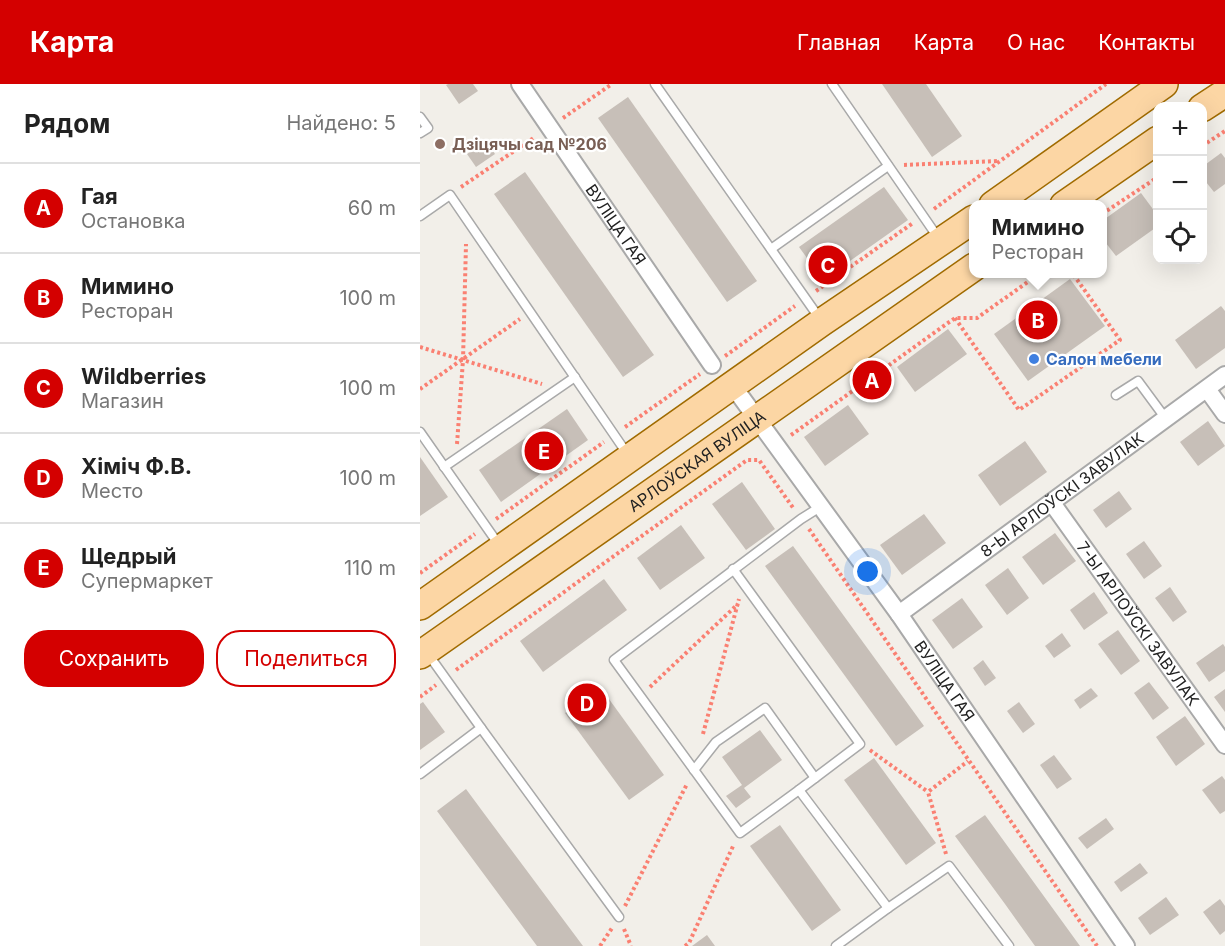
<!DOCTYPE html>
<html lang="ru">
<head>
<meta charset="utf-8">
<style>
  :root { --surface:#fff; --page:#f6f6f6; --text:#222; --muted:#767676; --line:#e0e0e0; --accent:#d40000 }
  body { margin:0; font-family:Inter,sans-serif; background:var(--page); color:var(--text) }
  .controls { position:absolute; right:18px; top:18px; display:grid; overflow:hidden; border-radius:12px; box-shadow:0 6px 24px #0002 }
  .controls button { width:54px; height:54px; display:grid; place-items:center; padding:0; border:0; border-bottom:2px solid var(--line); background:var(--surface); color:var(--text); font:30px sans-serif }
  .you { position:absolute; left:448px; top:488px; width:21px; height:21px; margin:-15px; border:4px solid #fff; border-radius:50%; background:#1a73e8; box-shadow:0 0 0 9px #1a73e833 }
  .badge { display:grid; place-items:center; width:39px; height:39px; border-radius:50%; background:var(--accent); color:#fff; font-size:20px; font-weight:700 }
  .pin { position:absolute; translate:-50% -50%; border:3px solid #fff; box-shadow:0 2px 6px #0006 }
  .popup { position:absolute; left:549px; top:116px; width:138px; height:78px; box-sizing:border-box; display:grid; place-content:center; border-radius:12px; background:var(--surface); filter:drop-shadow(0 2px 4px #0005); font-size:20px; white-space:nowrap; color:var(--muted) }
  .popup b { font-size:22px; color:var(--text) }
  .popup::after { content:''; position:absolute; left:50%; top:100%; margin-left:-12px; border:12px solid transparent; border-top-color:var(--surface) }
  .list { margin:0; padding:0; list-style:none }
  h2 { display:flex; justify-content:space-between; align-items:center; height:78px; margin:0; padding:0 24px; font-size:26px }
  h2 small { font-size:20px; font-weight:400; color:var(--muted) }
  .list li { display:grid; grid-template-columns:39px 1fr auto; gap:18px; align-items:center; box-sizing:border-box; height:90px; padding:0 24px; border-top:2px solid var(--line) }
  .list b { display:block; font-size:22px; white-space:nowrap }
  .list p { margin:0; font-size:20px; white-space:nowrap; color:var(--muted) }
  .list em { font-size:20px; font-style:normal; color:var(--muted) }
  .actions { display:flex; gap:12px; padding:18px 24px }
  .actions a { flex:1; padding:14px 0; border:2px solid var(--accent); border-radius:24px; text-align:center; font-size:21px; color:var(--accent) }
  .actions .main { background:var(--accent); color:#fff }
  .icon { flex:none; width:33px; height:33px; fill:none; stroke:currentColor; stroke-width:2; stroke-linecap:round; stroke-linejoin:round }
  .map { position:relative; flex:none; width:805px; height:862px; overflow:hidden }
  header { display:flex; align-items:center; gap:36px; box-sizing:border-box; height:84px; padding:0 30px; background:var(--accent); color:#fff }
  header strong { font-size:28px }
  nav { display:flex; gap:33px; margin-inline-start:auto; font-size:21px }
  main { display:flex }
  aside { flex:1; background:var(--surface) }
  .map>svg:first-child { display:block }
  .building { fill:#c7bfb8 }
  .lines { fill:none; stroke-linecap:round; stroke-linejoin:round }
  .lane-casing { stroke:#a9a9a9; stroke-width:11 }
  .street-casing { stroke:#a9a9a9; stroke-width:20 }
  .primary-casing { stroke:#a06b00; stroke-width:30 }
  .path { stroke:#fa8072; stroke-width:4; stroke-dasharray:3 3; stroke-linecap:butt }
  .lane { stroke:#fff; stroke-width:8 }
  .street { stroke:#fff; stroke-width:16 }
  .primary { stroke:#fcd6a4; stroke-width:27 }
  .education-dot { fill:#8d6e63; stroke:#fff; stroke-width:2 }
  .shop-dot { fill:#3f7fe0; stroke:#fff; stroke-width:2 }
  .labels { text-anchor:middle; stroke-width:4.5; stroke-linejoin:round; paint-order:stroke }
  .education-label { font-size:16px; font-weight:bold; fill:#785e54; stroke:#fff; text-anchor:start }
  .street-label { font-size:16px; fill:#222; stroke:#fff }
  .shop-label { font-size:16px; font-weight:bold; fill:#366cbe; stroke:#fff; text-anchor:start }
</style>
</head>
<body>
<header>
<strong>Карта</strong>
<nav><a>Главная</a><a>Карта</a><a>О нас</a><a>Контакты</a></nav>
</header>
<main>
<aside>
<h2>Рядом<small>Найдено: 5</small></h2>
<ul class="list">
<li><span class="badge">A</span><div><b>Гая</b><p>Остановка</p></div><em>60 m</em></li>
<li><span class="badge">B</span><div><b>Мимино</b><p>Ресторан</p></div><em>100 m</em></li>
<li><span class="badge">C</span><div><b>Wildberries</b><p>Магазин</p></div><em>100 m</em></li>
<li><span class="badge">D</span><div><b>Хіміч Ф.В.</b><p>Место</p></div><em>100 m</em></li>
<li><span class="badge">E</span><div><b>Щедрый</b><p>Супермаркет</p></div><em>110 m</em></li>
</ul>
<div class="actions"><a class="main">Сохранить</a><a>Поделиться</a></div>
</aside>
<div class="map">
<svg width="805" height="862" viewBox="0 0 805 862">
  <rect width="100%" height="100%" fill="#f2efe9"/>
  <g class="building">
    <polygon points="28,0 53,0 58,7 39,20 26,1"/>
    <polygon points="462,0 506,0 542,52 512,73"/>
    <polygon points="208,13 337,197 307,218 178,34"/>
    <polygon points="66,57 75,70 56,83 47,70"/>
    <polygon points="801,69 805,74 805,100 794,108 782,93 782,83"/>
    <polygon points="105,88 234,271 203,293 74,110"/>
    <polygon points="464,103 488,136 403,196 379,163"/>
    <polygon points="721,109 738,132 738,142 696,172 682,154 682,137"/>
    <polygon points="650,195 685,242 608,297 574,250"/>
    <polygon points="801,222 805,227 805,264 776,285 755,256"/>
    <polygon points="528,245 547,270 495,308 477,283"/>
    <polygon points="428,321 449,350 405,382 384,353"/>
    <polygon points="147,325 168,356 81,418 59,386"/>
    <polygon points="788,337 805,362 778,382 760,358"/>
    <polygon points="605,357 627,388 580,422 558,391"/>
    <polygon points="0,373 28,413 0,432"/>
    <polygon points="322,398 355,445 326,466 292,420"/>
    <polygon points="699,407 712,425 686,444 673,426"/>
    <polygon points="504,430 526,459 482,491 460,461"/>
    <polygon points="261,441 285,474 240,506 217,474"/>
    <polygon points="635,449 656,477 623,501 602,473"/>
    <polygon points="724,457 742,482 724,495 706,470"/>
    <polygon points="373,462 504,642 476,662 345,482"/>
    <polygon points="588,484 609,514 587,531 565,501"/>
    <polygon points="184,495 207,526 123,588 100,557"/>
    <polygon points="750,503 767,528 753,538 735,514"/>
    <polygon points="674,508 688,529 664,546 650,526"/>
    <polygon points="542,514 563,543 533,565 512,536"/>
    <polygon points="698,546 720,577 701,591 678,560"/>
    <polygon points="642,549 651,562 634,574 625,562"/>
    <polygon points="803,560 805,563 805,587 789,598 776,579"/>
    <polygon points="563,576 576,594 565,602 553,584"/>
    <polygon points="729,598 749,624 733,636 714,609"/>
    <polygon points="181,604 244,691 209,716 145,629"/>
    <polygon points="671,604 678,612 660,625 654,616"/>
    <polygon points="805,605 805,628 794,613"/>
    <polygon points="3,618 25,648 0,666 0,620"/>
    <polygon points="599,618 615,640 603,649 587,627"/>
    <polygon points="765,632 785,660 756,682 736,653"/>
    <polygon points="340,646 362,676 324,704 331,713 316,724 306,712 322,701 302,673"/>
    <polygon points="634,671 652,695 637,705 620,681"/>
    <polygon points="454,674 516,759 486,781 424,696"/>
    <polygon points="802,692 805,696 805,727 800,730 782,706"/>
    <polygon points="46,705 63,728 163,862 117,862 17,727"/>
    <polygon points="565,731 660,862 615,862 585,820 535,752"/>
    <polygon points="686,734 694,745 667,765 658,754"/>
    <polygon points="360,741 421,826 392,847 330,762"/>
    <polygon points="720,779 728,789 701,808 694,798"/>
    <polygon points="746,813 759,831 730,851 718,834"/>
    <polygon points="800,815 805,822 805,847 800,851 783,828"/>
    <polygon points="287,851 295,862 272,862"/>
  </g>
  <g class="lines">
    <g class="lane-casing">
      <g id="lane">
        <polyline points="235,0 400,235"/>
        <polyline points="412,0 519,155"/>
        <polyline points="0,33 8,44 0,49"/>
        <polyline points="0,132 30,111 208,371"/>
        <polyline points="351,165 468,82"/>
        <polyline points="696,311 718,297 746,335"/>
        <polyline points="0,348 79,461"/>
        <polyline points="24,383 155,293"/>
        <polyline points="400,423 381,435 194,576 320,749 379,706 468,824"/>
        <polyline points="313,485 440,660 379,706"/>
        <polyline points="61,644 199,833"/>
        <polyline points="274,686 296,658 345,624 395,694"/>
        <polyline points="0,690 61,644 8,570"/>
        <polyline points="416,862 468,824 529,782 589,862"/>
      </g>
    </g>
    <g class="street-casing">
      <g id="street">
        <path id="s1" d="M100,0l192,281"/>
        <path id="s2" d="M313,302l166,228 227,332"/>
        <polyline points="787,305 805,330"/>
        <path id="s3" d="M632,419l173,242"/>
        <path id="s4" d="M479,530l326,-239"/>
      </g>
    </g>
    <g class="primary-casing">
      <g id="primary">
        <polyline points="782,24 805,9"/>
        <polyline points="573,121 744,0"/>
        <polyline points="644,121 738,56"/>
        <polyline points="0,522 402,238 554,135"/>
        <path id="s5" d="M0,571l554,-388"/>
      </g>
    </g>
    <g class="path">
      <polyline points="143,34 192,0"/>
      <polyline points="782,62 805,47"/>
      <polyline points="484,81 578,77"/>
      <polyline points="41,103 115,53"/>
      <polyline points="514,125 686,0"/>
      <polyline points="682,130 738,93"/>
      <polyline points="396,207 493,139"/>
      <polyline points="535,234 599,326 700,256 653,190"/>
      <polyline points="0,263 122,300"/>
      <polyline points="305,272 375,222"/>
      <polyline points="0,305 100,235"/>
      <polyline points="205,343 280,290"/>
      <polyline points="371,351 535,234 557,234 619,190"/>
      <polyline points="37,360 43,276 46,160"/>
      <polyline points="76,435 184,358"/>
      <polyline points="389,445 677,862"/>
      <polyline points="0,489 55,450"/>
      <polyline points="36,586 327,376 339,376 374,425"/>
      <polyline points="230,603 318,520"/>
      <polyline points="0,613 16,601"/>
      <polyline points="283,650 319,515"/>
      <polyline points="450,666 508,708"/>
      <polyline points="526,770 508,708 548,677"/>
      <polyline points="205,822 267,700"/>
      <polyline points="204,845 211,862"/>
      <polyline points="180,862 192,844"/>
      <polyline points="265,862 269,859 314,760"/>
    </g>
    <use href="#lane" class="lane"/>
    <use href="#street" class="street"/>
    <use href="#primary" class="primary"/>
  </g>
  <circle class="education-dot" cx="20" cy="60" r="6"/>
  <circle class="shop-dot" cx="614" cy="275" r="6"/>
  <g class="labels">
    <g class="education-label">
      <text x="32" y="66">Дзіцячы сад №206</text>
    </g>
    <g class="street-label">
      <text dy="6" stroke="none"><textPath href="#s1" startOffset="170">ВУЛІЦА ГАЯ</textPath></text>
      <text dy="6" stroke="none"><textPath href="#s5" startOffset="338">АРЛОЎСКАЯ ВУЛІЦА</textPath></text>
      <text dy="6" stroke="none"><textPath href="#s4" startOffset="202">8-Ы АРЛОЎСКІ ЗАВУЛАК</textPath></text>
      <text dy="6" stroke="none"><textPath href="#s3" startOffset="148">7-Ы АРЛОЎСКІ ЗАВУЛАК</textPath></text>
      <text dy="6" stroke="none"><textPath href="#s2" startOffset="363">ВУЛІЦА ГАЯ</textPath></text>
    </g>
    <g class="shop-label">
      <text x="626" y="281">Салон мебели</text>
    </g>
  </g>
</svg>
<div class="controls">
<button>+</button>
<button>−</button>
<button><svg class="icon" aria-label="locate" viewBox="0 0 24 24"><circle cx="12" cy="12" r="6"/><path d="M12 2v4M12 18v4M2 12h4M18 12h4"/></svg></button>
</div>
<div class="you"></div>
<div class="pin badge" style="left:452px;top:296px">A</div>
<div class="pin badge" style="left:618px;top:236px">B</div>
<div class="popup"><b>Мимино</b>Ресторан</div>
<div class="pin badge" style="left:408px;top:181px">C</div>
<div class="pin badge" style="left:167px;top:619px">D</div>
<div class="pin badge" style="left:124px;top:367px">E</div>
</div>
</main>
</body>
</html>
